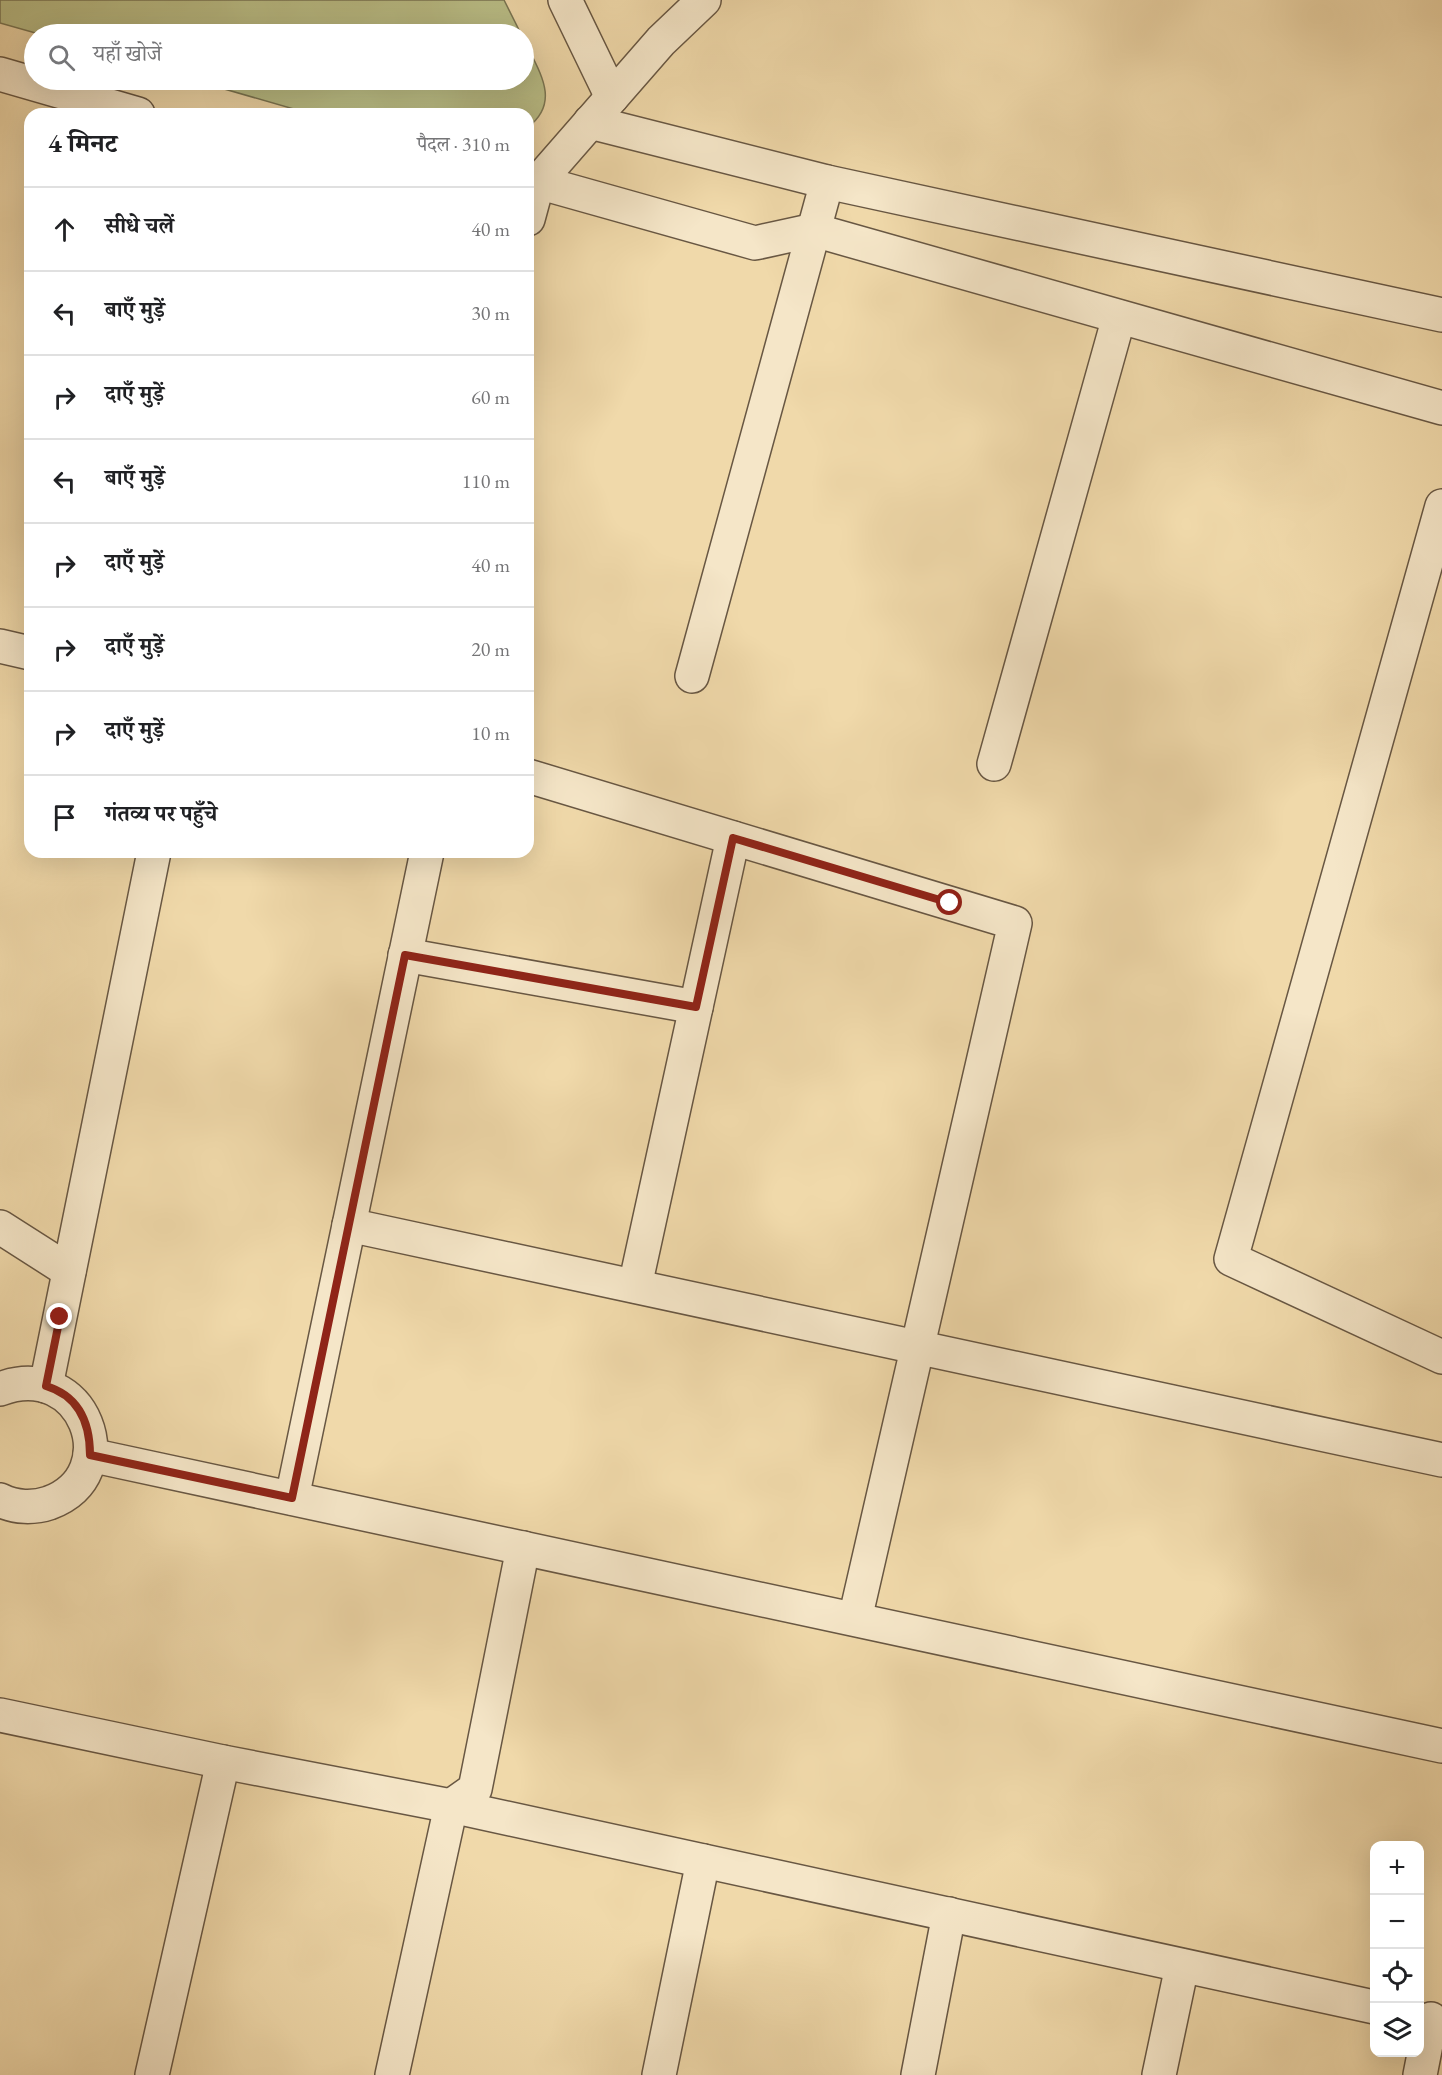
<!DOCTYPE html>
<html lang="hi">
<head>
<meta charset="utf-8">
<style>
  :root { --surface:#fff; --page:#f2f2f2; --text:#202124; --muted:#757577; --line:#e0e0e0 }
  body { margin:0; font-family:"EB Garamond","Noto Serif Devanagari",serif; background:var(--page); color:var(--text) }
  .controls { position:absolute; right:18px; bottom:18px; display:grid; overflow:hidden; border-radius:12px; box-shadow:0 6px 24px #0002 }
  .controls button { width:54px; height:54px; display:grid; place-items:center; padding:0; border:0; border-bottom:2px solid var(--line); background:var(--surface); color:var(--text); font:30px sans-serif }
  .stop { position:absolute; width:18px; height:18px; margin:-14px; border:4px solid #8f2418; border-radius:50%; background:#fff }
  .stop.end { background:#8f2418; border-color:#fff; box-shadow:0 2px 6px #0008 }
  .list { margin:0; padding:0; list-style:none }
  h2 { display:flex; justify-content:space-between; align-items:center; height:78px; margin:0; padding:0 24px; font-size:26px }
  h2 small { font-size:20px; font-weight:400; color:var(--muted) }
  .list li { display:grid; grid-template-columns:39px 1fr auto; gap:18px; align-items:center; box-sizing:border-box; height:84px; padding:0 24px; border-top:2px solid var(--line) }
  .list b { display:block; font-size:22px; white-space:nowrap }
  .list em { font-size:20px; font-style:normal; color:var(--muted) }
  .icon { flex:none; width:33px; height:33px; fill:none; stroke:currentColor; stroke-width:2; stroke-linecap:round; stroke-linejoin:round }
  .map { position:relative; flex:none; width:1442px; height:2075px; overflow:hidden }
  .search { position:absolute; background:var(--surface); box-shadow:0 6px 24px #0002; left:24px; top:24px; width:510px; height:66px; display:flex; align-items:center; gap:15px; box-sizing:border-box; padding:0 21px; border-radius:33px; color:var(--muted); font-size:22px }
  .panel { position:absolute; background:var(--surface); box-shadow:0 6px 24px #0002; left:24px; top:108px; width:510px; height:750px; border-radius:18px }
  .map>svg:first-child { display:block }
  .green { fill:#babf88; stroke:#7a7654; stroke-width:1.5 }
  .lines { fill:none; stroke-linecap:round; stroke-linejoin:round }
  .minor-casing { stroke:#685743; stroke-width:36 }
  .minor { stroke:#f5e6c8; stroke-width:33 }
  .route { stroke:#8f2418; stroke-width:8 }
</style>
</head>
<body>
<div class="map">
<svg width="1442" height="2075" viewBox="0 0 1442 2075">
  <rect width="100%" height="100%" fill="#f0d9aa"/>
  <filter id="stains"><feTurbulence type="fractalNoise" baseFrequency=".00333" numOctaves="4"/><feColorMatrix values="0 0 0 0 .2 0 0 0 0 .09 0 0 0 0 .02 0 0 0 .5 -.17"/></filter>
  <radialGradient id="worn" r=".72"><stop offset=".6" stop-color="#630" stop-opacity="0"/><stop offset="1" stop-color="#630" stop-opacity=".3"/></radialGradient>
  <g class="green">
    <polygon points="0,0 504,0 521,34 39,34 0,23"/>
    <path d="M524,40c14,30 38,61 4,87v-13h-217l-118,-34h331z"/>
  </g>
  <g class="lines">
    <g class="minor-casing">
      <g id="minor">
        <polyline points="565,0 612,97"/>
        <polyline points="0,74 138,114"/>
        <polyline points="590,122 827,182 1442,315"/>
        <polyline points="538,182 755,243 814,230 1442,408"/>
        <polyline points="528,219 538,182 661,41 704,0"/>
        <polyline points="1442,506 1231,1259 1442,1357"/>
        <polyline points="0,646 30,653"/>
        <polyline points="692,676 827,182"/>
        <polyline points="994,764 1119,317"/>
        <polyline points="528,776 1015,923 855,1619"/>
        <polyline points="405,955 696,1007"/>
        <polyline points="349,1225 1442,1460"/>
        <polyline points="0,1227 69,1271"/>
        <polyline points="635,1286 733,838"/>
        <polyline points="46,1386 154,852"/>
        <path d="M0,1389c84,-32 128,85 49,114 -15,5 -34,5 -49,-3"/>
        <polyline points="90,1455 1442,1746"/>
        <polyline points="292,1498 427,852"/>
        <polyline points="0,1715 223,1762 451,1806 1374,2007"/>
        <polyline points="152,2075 223,1762"/>
        <polyline points="392,2075 451,1806 475,1789 523,1548"/>
        <polyline points="659,2075 703,1861"/>
        <polyline points="918,2075 949,1914"/>
        <polyline points="1159,2075 1182,1966"/>
        <polyline points="1420,2075 1431,2019"/>
      </g>
    </g>
    <use href="#minor" class="minor"/>
  </g>
  <g class="lines">
    <path class="route" d="M60,1317l-14,69c33,10 44,37 44,69l202,43 113,-543 291,52 37,-169 217,65"/>
  </g>
  <rect width="100%" height="100%" filter="url(#stains)"/>
  <rect width="100%" height="100%" fill="url(#worn)"/>
</svg>
<div class="controls">
<button>+</button>
<button>−</button>
<button><svg class="icon" aria-label="locate" viewBox="0 0 24 24"><circle cx="12" cy="12" r="6"/><path d="M12 2v4M12 18v4M2 12h4M18 12h4"/></svg></button>
<button><svg class="icon" aria-label="layers" viewBox="0 0 24 24"><path d="M12 4l9 5-9 5-9-5zM3 14l9 5 9-5"/></svg></button>
</div>
<div class="stop" style="left:950px;top:903px"></div>
<div class="stop end" style="left:60px;top:1317px"></div>
<div class="search"><svg class="icon" aria-label="search" viewBox="0 0 24 24"><circle cx="10" cy="10" r="6"/><path d="M15 15l6 6"/></svg>यहाँ खोजें</div>
<section class="panel">
<h2>4 मिनट<small>पैदल · 310 m</small></h2>
<ul class="list">
<li><svg class="icon" aria-label="ahead" viewBox="0 0 24 24"><path d="M12 20V5M6 11l6-6 6 6"/></svg><div><b>सीधे चलें</b></div><em>40 m</em></li>
<li><svg class="icon" aria-label="left" viewBox="0 0 24 24"><path d="M17 20v-9H6M10 6l-5 5 5 5"/></svg><div><b>बाएँ मुड़ें</b></div><em>30 m</em></li>
<li><svg class="icon" aria-label="right" viewBox="0 0 24 24"><path d="M7 20v-9h11M14 6l5 5-5 5"/></svg><div><b>दाएँ मुड़ें</b></div><em>60 m</em></li>
<li><svg class="icon" aria-label="left" viewBox="0 0 24 24"><path d="M17 20v-9H6M10 6l-5 5 5 5"/></svg><div><b>बाएँ मुड़ें</b></div><em>110 m</em></li>
<li><svg class="icon" aria-label="right" viewBox="0 0 24 24"><path d="M7 20v-9h11M14 6l5 5-5 5"/></svg><div><b>दाएँ मुड़ें</b></div><em>40 m</em></li>
<li><svg class="icon" aria-label="right" viewBox="0 0 24 24"><path d="M7 20v-9h11M14 6l5 5-5 5"/></svg><div><b>दाएँ मुड़ें</b></div><em>20 m</em></li>
<li><svg class="icon" aria-label="right" viewBox="0 0 24 24"><path d="M7 20v-9h11M14 6l5 5-5 5"/></svg><div><b>दाएँ मुड़ें</b></div><em>10 m</em></li>
<li><svg class="icon" aria-label="arrive" viewBox="0 0 24 24"><path d="M6 21V4h12l-3 4 3 4H6"/></svg><div><b>गंतव्य पर पहुँचे</b></div></li>
</ul>
</section>
</div>
</body>
</html>
